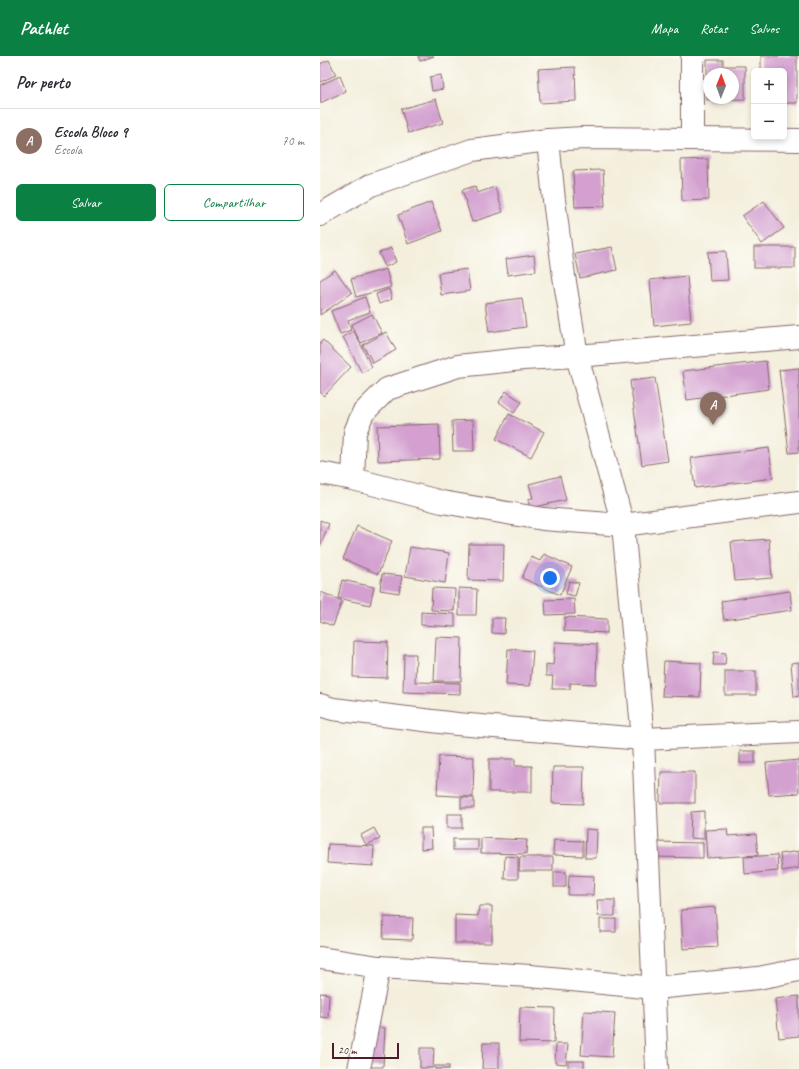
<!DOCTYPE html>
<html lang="pt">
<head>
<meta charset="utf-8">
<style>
  :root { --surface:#fff; --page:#f7f7f7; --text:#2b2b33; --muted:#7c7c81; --line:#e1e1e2; --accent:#0b8043 }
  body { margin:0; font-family:Caveat,sans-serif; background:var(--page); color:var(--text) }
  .controls { position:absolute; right:12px; top:12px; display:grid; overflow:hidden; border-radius:6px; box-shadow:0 2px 6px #0003 }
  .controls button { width:36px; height:36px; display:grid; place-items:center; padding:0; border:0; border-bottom:1px solid var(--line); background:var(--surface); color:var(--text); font:20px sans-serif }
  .compass { position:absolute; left:383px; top:12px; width:36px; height:36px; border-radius:50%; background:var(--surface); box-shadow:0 2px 6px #0003; rotate:1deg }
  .scale { position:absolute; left:12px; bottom:10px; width:67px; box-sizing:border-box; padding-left:4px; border:2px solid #4a1f2b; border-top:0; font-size:11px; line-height:14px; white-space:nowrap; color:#4a1f2b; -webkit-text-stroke:3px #fdfcf7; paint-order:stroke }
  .you { position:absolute; left:230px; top:522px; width:14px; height:14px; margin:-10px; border:3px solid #fff; border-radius:50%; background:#1a73e8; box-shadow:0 0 0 6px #1a73e833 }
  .badge { display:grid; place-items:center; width:26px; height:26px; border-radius:50%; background:var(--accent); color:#fff; font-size:13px; font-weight:700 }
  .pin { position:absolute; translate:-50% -33px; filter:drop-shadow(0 1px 2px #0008) }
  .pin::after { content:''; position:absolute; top:21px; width:14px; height:12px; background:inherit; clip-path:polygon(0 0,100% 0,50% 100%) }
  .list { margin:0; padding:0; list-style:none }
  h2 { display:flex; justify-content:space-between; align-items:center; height:52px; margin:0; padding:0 16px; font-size:17px }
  h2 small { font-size:13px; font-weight:400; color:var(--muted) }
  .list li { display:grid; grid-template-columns:26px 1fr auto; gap:12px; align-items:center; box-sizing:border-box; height:64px; padding:0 16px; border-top:1px solid var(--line) }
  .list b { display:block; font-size:15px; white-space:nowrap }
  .list p { margin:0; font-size:13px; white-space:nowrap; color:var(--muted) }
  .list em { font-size:13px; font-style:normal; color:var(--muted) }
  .actions { display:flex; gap:8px; padding:12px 16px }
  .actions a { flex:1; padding:9px 0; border:1px solid var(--accent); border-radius:6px; text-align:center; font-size:14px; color:var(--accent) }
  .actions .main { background:var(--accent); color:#fff }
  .map { position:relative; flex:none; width:479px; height:1013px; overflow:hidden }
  header { display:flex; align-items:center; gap:24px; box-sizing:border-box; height:56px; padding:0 20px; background:var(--accent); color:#fff }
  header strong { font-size:19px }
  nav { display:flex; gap:22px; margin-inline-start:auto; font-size:14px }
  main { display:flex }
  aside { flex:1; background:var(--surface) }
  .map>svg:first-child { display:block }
  .building { fill:#d3a0d0; fill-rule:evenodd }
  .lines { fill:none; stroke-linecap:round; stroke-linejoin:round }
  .minor-casing { stroke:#866869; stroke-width:24 }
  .minor { stroke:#fff; stroke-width:22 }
</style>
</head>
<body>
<header>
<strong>Pathlet</strong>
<nav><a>Mapa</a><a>Rotas</a><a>Salvos</a></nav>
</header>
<main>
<aside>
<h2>Por perto<small></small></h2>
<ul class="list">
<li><span class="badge" style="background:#8d6e63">A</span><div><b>Escola Bloco 9</b><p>Escola</p></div><em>70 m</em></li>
</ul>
<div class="actions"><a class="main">Salvar</a><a>Compartilhar</a></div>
</aside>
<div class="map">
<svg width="479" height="1013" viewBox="0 0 479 1013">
  <rect width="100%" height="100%" fill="#fdfcf7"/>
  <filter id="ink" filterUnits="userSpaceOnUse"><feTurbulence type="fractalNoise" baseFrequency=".025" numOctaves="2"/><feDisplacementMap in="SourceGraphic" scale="8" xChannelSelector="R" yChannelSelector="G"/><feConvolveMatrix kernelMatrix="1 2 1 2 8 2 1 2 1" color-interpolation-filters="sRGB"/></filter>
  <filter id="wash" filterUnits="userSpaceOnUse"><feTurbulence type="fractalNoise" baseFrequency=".012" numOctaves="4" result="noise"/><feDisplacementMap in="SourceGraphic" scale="16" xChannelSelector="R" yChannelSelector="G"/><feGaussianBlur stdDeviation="0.9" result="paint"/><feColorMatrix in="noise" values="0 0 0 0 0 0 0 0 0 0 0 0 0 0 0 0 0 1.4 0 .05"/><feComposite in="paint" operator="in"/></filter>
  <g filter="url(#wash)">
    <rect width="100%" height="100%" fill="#f4efdd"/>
    <g id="blocks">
      <g class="building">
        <polygon points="98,0 114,0 100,5"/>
        <polygon points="441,0 477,0 477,47 464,47 464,15 441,15"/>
        <polygon points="9,4 16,19 0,26 0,8"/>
        <path d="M387,4h16v6h22v33l-38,1zM389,18h24v24h-24z"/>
        <polygon points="255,11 256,45 220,47 218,13"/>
        <polygon points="121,19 123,33 112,35 110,21"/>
        <polygon points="20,20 26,35 0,47 0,29"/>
        <polygon points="116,43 123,67 88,77 81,53"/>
        <polygon points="388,103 389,144 362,145 361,104"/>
        <polygon points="283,114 285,150 255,151 253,115"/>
        <polygon points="155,130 157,137 175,131 183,156 152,166 142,134"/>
        <polygon points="444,145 464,172 442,188 422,160"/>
        <polygon points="111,146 122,175 88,188 78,159"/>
        <polygon points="292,191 297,214 260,222 255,198"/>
        <rect x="434" y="191" width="41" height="21"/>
        <polygon points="71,192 76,206 65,211 59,197"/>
        <polygon points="406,195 408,224 390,225 388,196"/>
        <polygon points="214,199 216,215 188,219 186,203"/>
        <polygon points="66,213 71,231 36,241 31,223"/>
        <polygon points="147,213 150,235 121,239 118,217"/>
        <polygon points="15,214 32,237 0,259 0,224"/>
        <polygon points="367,220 371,266 334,270 330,224"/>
        <polygon points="69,233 72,243 59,248 56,238"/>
        <polygon points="45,241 50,256 28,264 31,274 20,278 11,255"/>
        <polygon points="202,242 206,271 169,276 165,247"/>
        <polygon points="52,258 62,277 41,287 31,269"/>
        <polygon points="34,275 52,311 42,317 23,281"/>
        <polygon points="66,276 76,294 53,307 43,289"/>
        <polygon points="3,284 31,311 4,340 0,336 0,287"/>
        <polygon points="446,305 449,333 367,344 363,315"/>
        <polygon points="479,312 479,396 469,397 459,314"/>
        <polygon points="335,322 348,405 322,409 310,325"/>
        <polygon points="186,335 202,346 194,357 179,346"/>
        <polygon points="189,358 224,376 211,401 176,383"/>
        <polygon points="153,364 154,395 133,395 132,365"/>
        <polygon points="119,368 120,403 58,405 57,370"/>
        <polygon points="449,392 453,422 375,432 371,402"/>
        <polygon points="240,420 246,444 210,452 208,443 213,442 209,428"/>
        <polygon points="0,464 9,468 0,490"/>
        <polygon points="37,470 72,485 58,518 23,503"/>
        <polygon points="449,483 452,522 415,525 411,486"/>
        <polygon points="149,488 184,488 183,525 148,524"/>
        <polygon points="90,491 129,497 125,527 85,520"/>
        <polygon points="224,498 252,511 240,539 202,522 211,501 220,505"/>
        <polygon points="62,518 82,520 79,537 60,534"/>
        <polygon points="22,524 54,531 50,549 18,542"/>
        <polygon points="249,525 259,527 255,540 246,538"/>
        <polygon points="112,532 135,533 134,555 111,554"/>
        <polygon points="139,532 157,533 156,559 139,559"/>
        <polygon points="470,535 472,554 404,564 401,545"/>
        <polygon points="1,536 22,545 13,570 0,565"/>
        <polygon points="254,543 255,558 226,559 225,544"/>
        <polygon points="101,556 135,558 135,571 101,569"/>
        <polygon points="245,561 287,563 287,577 244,575"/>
        <polygon points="172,562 185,562 184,578 172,577"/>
        <polygon points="116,581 142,582 141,625 114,625"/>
        <polygon points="34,585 68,586 67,622 33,621"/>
        <polygon points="235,586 277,588 276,628 250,627 250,633 232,633 233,620 226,620 226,608 233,609"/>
        <polygon points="188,593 213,595 210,630 186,629"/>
        <polygon points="394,596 406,597 405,609 393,609"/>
        <polygon points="84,598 96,598 95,626 140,627 140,638 83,636"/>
        <polygon points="344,605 381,607 380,641 342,640"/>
        <polygon points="479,606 479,640 474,641 471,607"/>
        <rect x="405" y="615" width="31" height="24"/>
        <rect x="420" y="695" width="15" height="12"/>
        <polygon points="119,700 154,701 153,741 117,739"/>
        <polygon points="169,703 195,703 195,710 212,710 212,736 169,736"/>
        <polygon points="479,704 479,737 449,739 446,707"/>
        <polygon points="233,711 264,711 263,748 232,747"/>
        <polygon points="341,716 375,716 375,747 340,747"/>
        <rect x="141" y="742" width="13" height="10"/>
        <polygon points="384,755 384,783 370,782 371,756"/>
        <rect x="127" y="758" width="15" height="14"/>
        <polygon points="54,772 60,783 46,789 41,779"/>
        <polygon points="101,772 111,772 112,792 101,793"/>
        <polygon points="266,773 277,774 276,802 265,802"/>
        <polygon points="407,773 408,780 436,778 438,799 387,802 385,774"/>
        <polygon points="161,782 207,784 206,798 161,797"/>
        <rect x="133" y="783" width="25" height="11"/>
        <polygon points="234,784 263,785 263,800 233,799"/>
        <polygon points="333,786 383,787 383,802 333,801"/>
        <polygon points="8,788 54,790 53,810 7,807"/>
        <polygon points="479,795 479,812 462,815 460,798"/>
        <polygon points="457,799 458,815 425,818 424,801"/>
        <polygon points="185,800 198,801 198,823 184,823"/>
        <polygon points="200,801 233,801 233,815 199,815"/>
        <rect x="234" y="816" width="12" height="15"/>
        <polygon points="249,819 274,820 273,839 248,839"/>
        <polygon points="277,844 295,844 295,860 278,860"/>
        <polygon points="159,850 172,850 172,887 135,887 135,859 158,860"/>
        <polygon points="395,851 398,891 363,893 361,854"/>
        <polygon points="64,861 93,862 92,884 63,883"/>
        <rect x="280" y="863" width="16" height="13"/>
        <polygon points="0,937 9,938 8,962 0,961"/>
        <polygon points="479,940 479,980 459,982 455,943"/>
        <polygon points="200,951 235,952 234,987 199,986"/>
        <polygon points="264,955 295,957 292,1001 261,999"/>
        <polygon points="49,971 65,972 63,1011 47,1011"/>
        <polygon points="163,987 179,987 179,1013 162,1013"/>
        <polygon points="236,988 248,988 246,1008 235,1007"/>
        <polygon points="100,992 114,992 113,1012 100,1012"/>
        <rect x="248" y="1005" width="16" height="8"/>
        <rect x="115" y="1010" width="14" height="3"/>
      </g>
    </g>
  </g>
  <g filter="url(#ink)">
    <use href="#blocks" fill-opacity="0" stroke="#866869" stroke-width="1"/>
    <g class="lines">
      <g class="minor-casing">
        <g id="minor">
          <polyline points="372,0 372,83"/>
          <polyline points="0,159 51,129 152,94 228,84"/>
          <polyline points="0,417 33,423 122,446 223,463 303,469 479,446"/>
          <polyline points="33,423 35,376 43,357 67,333 138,310 203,303 257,300 479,281"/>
          <polyline points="0,649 13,653 137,668 323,683 479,676"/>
          <polyline points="0,902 59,911 210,920 335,932 438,922 479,914"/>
          <polyline points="39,1013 59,911"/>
          <polyline points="337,1013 323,683 303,469 257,300 244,220 234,144 228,84 264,82 479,84"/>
        </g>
      </g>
      <use href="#minor" class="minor"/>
    </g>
  </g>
</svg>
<div class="controls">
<button>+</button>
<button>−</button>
</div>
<svg class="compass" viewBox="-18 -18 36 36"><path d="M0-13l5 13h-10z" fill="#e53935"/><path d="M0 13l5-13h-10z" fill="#7c7c81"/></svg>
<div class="scale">20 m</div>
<div class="you"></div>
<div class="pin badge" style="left:393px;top:369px;background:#8d6e63">A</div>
</div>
</main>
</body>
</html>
